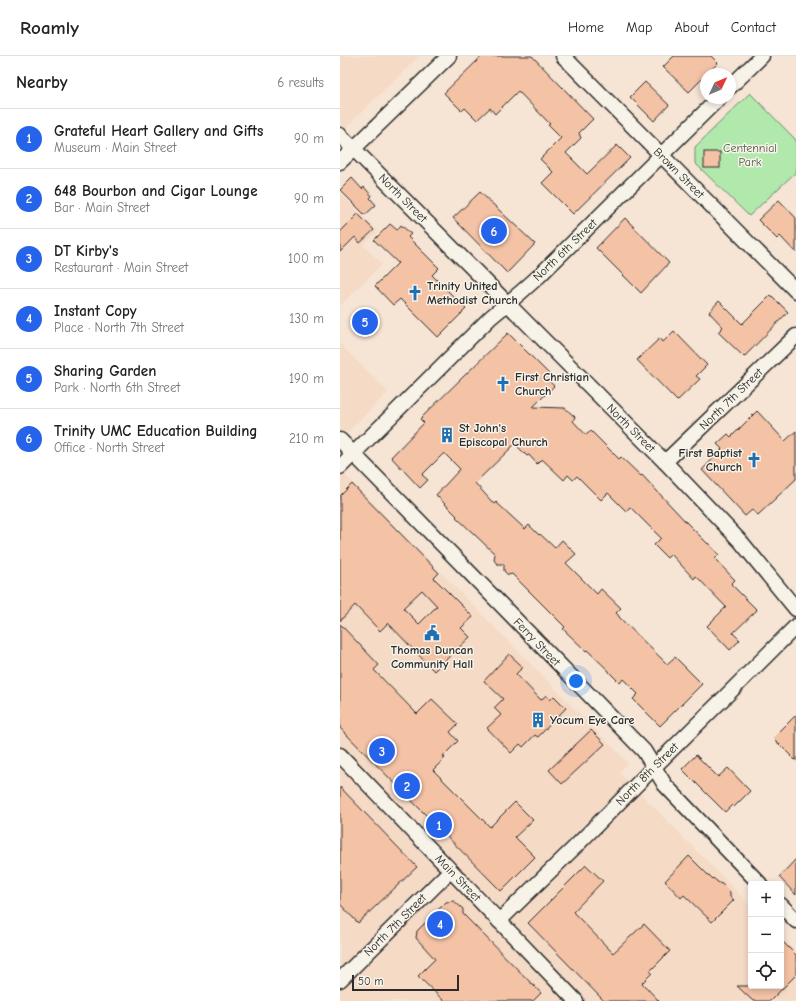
<!DOCTYPE html>
<html lang="en">
<head>
<meta charset="utf-8">
<style>
  :root { --surface:#fff; --page:#f2f2f2; --text:#202124; --muted:#757577; --line:#e0e0e0; --accent:#2563eb }
  body { margin:0; font-family:"Comic Neue",sans-serif; background:var(--page); color:var(--text) }
  .controls { position:absolute; right:12px; bottom:12px; display:grid; overflow:hidden; border-radius:4px; box-shadow:0 2px 6px #0003 }
  .controls button { width:36px; height:36px; display:grid; place-items:center; padding:0; border:0; border-bottom:1px solid var(--line); background:var(--surface); color:var(--text); font:20px sans-serif }
  .compass { position:absolute; left:360px; top:12px; width:36px; height:36px; border-radius:50%; background:var(--surface); box-shadow:0 2px 6px #0003; rotate:46deg }
  .scale { position:absolute; left:12px; bottom:10px; width:107px; box-sizing:border-box; padding-left:4px; border:2px solid #2b2b2b; border-top:0; font-size:11px; line-height:14px; white-space:nowrap; color:#2b2b2b; -webkit-text-stroke:3px #f7f3e8; paint-order:stroke }
  .you { position:absolute; left:236px; top:625px; width:14px; height:14px; margin:-10px; border:3px solid #fff; border-radius:50%; background:#1a73e8; box-shadow:0 0 0 6px #1a73e833 }
  .badge { display:grid; place-items:center; width:26px; height:26px; border-radius:50%; background:var(--accent); color:#fff; font-size:13px; font-weight:700 }
  .pin { position:absolute; translate:-50% -50%; border:2px solid #fff; box-shadow:0 1px 4px #0006 }
  .list { margin:0; padding:0; list-style:none }
  h2 { display:flex; justify-content:space-between; align-items:center; height:52px; margin:0; padding:0 16px; font-size:17px }
  h2 small { font-size:13px; font-weight:400; color:var(--muted) }
  .list li { display:grid; grid-template-columns:26px 1fr auto; gap:12px; align-items:center; box-sizing:border-box; height:60px; padding:0 16px; border-top:1px solid var(--line) }
  .list b { display:block; font-size:15px; white-space:nowrap }
  .list p { margin:0; font-size:13px; white-space:nowrap; color:var(--muted) }
  .list em { font-size:13px; font-style:normal; color:var(--muted) }
  .icon { flex:none; width:22px; height:22px; fill:none; stroke:currentColor; stroke-width:2; stroke-linecap:round; stroke-linejoin:round }
  .map { position:relative; flex:none; width:456px; height:945px; overflow:hidden }
  header { display:flex; align-items:center; gap:24px; box-sizing:border-box; height:56px; padding:0 20px; background:var(--surface); border-bottom:1px solid var(--line) }
  header strong { font-size:19px }
  nav { display:flex; gap:22px; margin-inline-start:auto; font-size:14px }
  main { display:flex }
  aside { flex:1; background:var(--surface) }
  .map>svg:first-child { display:block }
  .built { fill:#f5dac6 }
  .green { fill:#b1e8ac; stroke:#6e8a6c }
  .building { fill:#f4c2a5; stroke:#2b2b2b; fill-rule:evenodd }
  .lines { fill:none; stroke-linecap:round; stroke-linejoin:round }
  .minor-casing { stroke:#2b2b2b; stroke-width:17 }
  .minor { stroke:#f7f3e8; stroke-width:14 }
  .labels { text-anchor:middle; stroke-width:3; stroke-linejoin:round; paint-order:stroke }
  .park-label { font-size:12px; fill:#4c5a4b; stroke:#f7f3e8 }
  .street-label { font-size:12px; fill:#2b2b2b; stroke:#f7f3e8 }
  .poi-label { font-size:12px; font-weight:bold; fill:#2b2b2b; stroke:#f7f3e8; text-anchor:start }
</style>
</head>
<body>
<header>
<strong>Roamly</strong>
<nav><a>Home</a><a>Map</a><a>About</a><a>Contact</a></nav>
</header>
<main>
<aside>
<h2>Nearby<small>6 results</small></h2>
<ul class="list">
<li><span class="badge">1</span><div><b>Grateful Heart Gallery and Gifts</b><p>Museum · Main Street</p></div><em>90 m</em></li>
<li><span class="badge">2</span><div><b>648 Bourbon and Cigar Lounge</b><p>Bar · Main Street</p></div><em>90 m</em></li>
<li><span class="badge">3</span><div><b>DT Kirby's</b><p>Restaurant · Main Street</p></div><em>100 m</em></li>
<li><span class="badge">4</span><div><b>Instant Copy</b><p>Place · North 7th Street</p></div><em>130 m</em></li>
<li><span class="badge">5</span><div><b>Sharing Garden</b><p>Park · North 6th Street</p></div><em>190 m</em></li>
<li><span class="badge">6</span><div><b>Trinity UMC Education Building</b><p>Office · North Street</p></div><em>210 m</em></li>
</ul>
</aside>
<div class="map">
<svg width="456" height="945" viewBox="0 0 456 945">
  <rect width="100%" height="100%" fill="#f6e4d4"/>
  <filter id="ink" filterUnits="userSpaceOnUse"><feTurbulence type="fractalNoise" baseFrequency=".025" numOctaves="2"/><feDisplacementMap in="SourceGraphic" scale="8" xChannelSelector="R" yChannelSelector="G"/><feConvolveMatrix kernelMatrix="1 2 1 2 8 2 1 2 1" color-interpolation-filters="sRGB"/></filter>
  <g filter="url(#ink)">
    <g class="built">
      <polygon points="0,0 79,0 0,77"/>
      <polygon points="0,137 38,175 23,189 42,208 0,250"/>
      <polygon points="0,288 48,336 0,383"/>
      <polygon points="0,414 288,707 279,716 411,850 411,930 441,930 441,881 456,896 456,945 0,945"/>
    </g>
    <g class="green">
      <polygon points="410,37 456,84 456,116 409,160 355,107 355,91"/>
      <polygon points="26,252 39,265 24,281 10,267"/>
    </g>
    <g class="building">
      <polygon points="142,0 192,0 253,63 239,77 241,82 226,97 247,118 277,89 290,102 233,158 202,127 213,116 200,103 221,82 208,69 210,68 178,35 155,58 150,52 137,64 125,52 122,55 104,37"/>
      <polygon points="334,0 371,0 378,7 349,36 323,11"/>
      <polygon points="305,26 329,49 314,65 290,41"/>
      <rect x="364" y="96" width="16" height="16"/>
      <polygon points="12,122 22,133 24,131 32,140 30,142 36,149 25,159 0,134"/>
      <polygon points="140,136 195,188 167,217 113,162"/>
      <polygon points="439,144 456,162 456,197 440,180 437,183 418,164"/>
      <polygon points="18,158 34,174 20,187 15,181 0,196 0,176"/>
      <polygon points="285,162 329,207 301,237 256,192"/>
      <polygon points="50,168 57,174 61,169 71,178 68,181 99,212 92,219 126,253 98,281 60,243 53,249 35,230 58,207 34,184"/>
      <polygon points="431,239 448,256 404,301 378,276 383,271 369,256 379,245 402,268"/>
      <polygon points="334,275 367,309 356,320 360,323 337,345 297,304 320,282 323,286"/>
      <polygon points="168,277 212,321 209,325 214,330 193,351 225,352 235,361 233,365 246,379 251,375 279,403 281,401 301,420 302,419 347,467 368,488 368,487 379,499 375,503 395,524 391,528 417,554 393,577 400,584 390,594 367,570 386,551 356,520 354,523 331,498 327,502 314,489 321,482 290,451 286,455 268,437 261,444 237,420 233,424 228,419 224,424 202,403 197,408 189,399 187,400 175,388 135,427 154,448 156,446 185,473 189,469 199,479 200,478 215,492 222,484 236,498 226,507 257,538 261,533 281,552 276,557 279,560 279,561 327,608 335,601 362,628 320,670 293,643 298,638 283,623 280,627 269,616 269,615 247,594 246,595 223,573 225,571 172,518 168,519 164,515 164,508 157,508 154,504 155,498 116,461 117,460 96,439 120,413 104,397 82,419 88,424 80,432 51,401 84,367 80,363"/>
      <polygon points="417,355 445,385 456,375 456,423 418,459 412,454 405,460 362,414 382,393 377,388 388,378 391,381"/>
      <path d="M12,428l87,89 -5,5 39,39 -12,11 9,9 -36,34 -46,-48 -8,8 -25,-26 -15,16v-125zM82,534l15,16 -18,18 -16,-16z"/>
      <polygon points="0,568 39,609 34,614 77,658 92,643 118,668 110,676 118,685 103,700 105,702 93,714 150,771 175,746 193,764 175,781 195,801 161,835 0,672"/>
      <polygon points="169,598 183,611 176,618 201,644 206,639 210,644 214,640 226,652 198,681 195,679 183,691 180,688 171,697 147,672 161,659 154,652 163,643 144,625"/>
      <polygon points="456,659 456,705 433,682"/>
      <polygon points="251,674 265,688 222,728 209,714"/>
      <polygon points="356,699 378,721 388,712 410,735 394,751 392,749 385,756 342,713"/>
      <polygon points="0,731 77,811 18,867 0,848"/>
      <polygon points="349,800 372,823 373,822 379,827 382,828 390,836 390,841 394,844 372,866 344,839 341,842 325,825"/>
      <polygon points="456,803 456,839 439,821"/>
      <polygon points="246,809 263,825 233,856 273,897 304,868 330,895 310,915 312,917 302,927 319,945 264,945 188,867"/>
      <polygon points="114,845 123,853 123,858 201,937 193,945 104,945 78,920 95,903 76,882 77,875 106,846"/>
      <polygon points="441,884 456,899 456,919 430,945 413,945 397,930 441,930"/>
    </g>
    <g class="lines">
      <g class="minor-casing">
        <g id="minor">
          <polyline points="223,0 456,235"/>
          <polyline points="390,31 422,0"/>
          <polyline points="0,79 325,406 402,487 456,553"/>
          <polyline points="0,106 109,0"/>
          <polyline points="0,384 304,695 325,729 420,828"/>
          <polyline points="325,406 456,280"/>
          <polyline points="0,411 151,261 180,237 198,221 379,42"/>
          <polyline points="0,699 236,945"/>
          <polyline points="441,849 456,865"/>
          <polyline points="159,865 236,790 314,711 385,641 456,570"/>
          <polyline points="0,924 110,815"/>
        </g>
      </g>
      <use href="#minor" class="minor"/>
    </g>
  </g>
  <defs>
    <g id="church-bare" transform="scale(1.2)"><path d="M-1.2-6h2.4v3.5h3.3v2.4h-3.3V6h-2.4V-.1h-3.3v-2.4h3.3Z" fill="#1f6fb2" stroke="#f7f3e8" stroke-width="2.5" paint-order="stroke"/></g>
    <g id="building-bare" transform="scale(1.2)"><path d="M-4-6H4V6H1V3H-1V6H-4ZM-2.5-4.3h1.7v1.8h-1.7ZM.8-4.3h1.7v1.8H.8ZM-2.5-1h1.7V.8h-1.7ZM.8-1h1.7V.8H.8Z" fill="#1f6fb2" stroke="#f7f3e8" stroke-width="2.5" paint-order="stroke"/></g>
    <g id="civic-bare" transform="scale(1.2)"><path d="M-.6-6.5H3V-4.5H.6V-3L4-1V1h2V6H-6V1h2V-1L-.6-3ZM-1.2 2.5V6h2.4V2.5Z" fill="#1f6fb2" stroke="#f7f3e8" stroke-width="2.5" paint-order="stroke"/></g>
  </defs>
  <g fill-rule="evenodd">
    <use href="#church-bare" x="75" y="237"/>
    <use href="#church-bare" x="163" y="328"/>
    <use href="#building-bare" x="107" y="379"/>
    <use href="#church-bare" x="414" y="404"/>
    <use href="#civic-bare" x="92" y="577"/>
    <use href="#building-bare" x="198" y="664"/>
  </g>
  <g class="labels">
    <g class="park-label">
      <text x="410" y="96">Centennial<tspan x="410" dy="14">Park</tspan></text>
    </g>
    <g class="street-label">
      <text transform="translate(339 117) rotate(45)" y="4">Brown Street</text>
      <text transform="translate(63 142) rotate(45)" y="4">North Street</text>
      <text transform="translate(225 194) rotate(-44)" y="4">North 6th Street</text>
      <text transform="translate(391 343) rotate(-44)" y="4">North 7th Street</text>
      <text transform="translate(291 372) rotate(45)" y="4">North Street</text>
      <text transform="translate(197 586) rotate(46)" y="4">Ferry Street</text>
      <text transform="translate(307 718) rotate(-45)" y="4">North 8th Street</text>
      <text transform="translate(118 822) rotate(46)" y="4">Main Street</text>
      <text transform="translate(55 869) rotate(-45)" y="4">North 7th Street</text>
    </g>
    <g class="poi-label">
      <text x="87" y="234">Trinity United<tspan x="87" dy="14">Methodist Church</tspan></text>
      <text x="175" y="325">First Christian<tspan x="175" dy="14">Church</tspan></text>
      <text x="119" y="376">St John's<tspan x="119" dy="14">Episcopal Church</tspan></text>
      <text x="402" y="401" text-anchor="end">First Baptist<tspan x="402" dy="14">Church</tspan></text>
      <text x="92" y="598" text-anchor="middle">Thomas Duncan<tspan x="92" dy="14">Community Hall</tspan></text>
      <text x="210" y="668">Yocum Eye Care</text>
    </g>
  </g>
</svg>
<div class="controls">
<button>+</button>
<button>−</button>
<button><svg class="icon" aria-label="locate" viewBox="0 0 24 24"><circle cx="12" cy="12" r="6"/><path d="M12 2v4M12 18v4M2 12h4M18 12h4"/></svg></button>
</div>
<svg class="compass" viewBox="-18 -18 36 36"><path d="M0-13l5 13h-10z" fill="#e53935"/><path d="M0 13l5-13h-10z" fill="#757577"/></svg>
<div class="scale">50 m</div>
<div class="you"></div>
<div class="pin badge" style="left:99px;top:769px">1</div>
<div class="pin badge" style="left:67px;top:730px">2</div>
<div class="pin badge" style="left:42px;top:695px">3</div>
<div class="pin badge" style="left:100px;top:868px">4</div>
<div class="pin badge" style="left:25px;top:266px">5</div>
<div class="pin badge" style="left:154px;top:175px">6</div>
</div>
</main>
</body>
</html>
